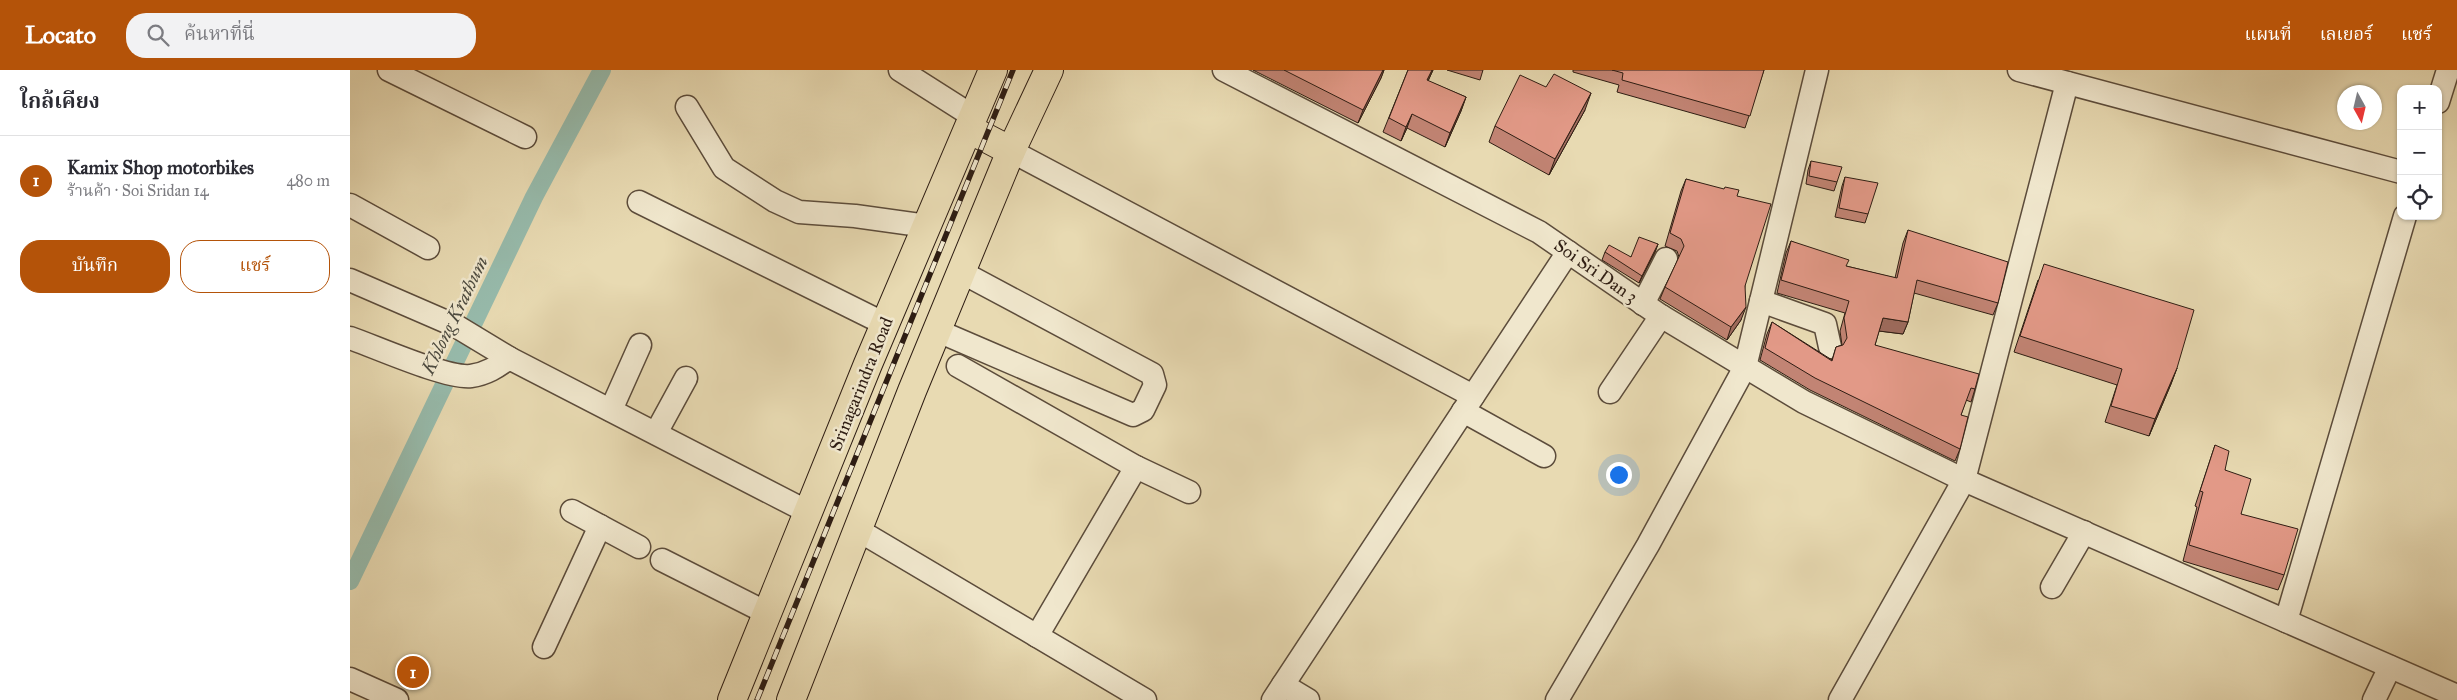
<!DOCTYPE html>
<html lang="th">
<head>
<meta charset="utf-8">
<style>
  :root { --surface:#fff; --page:#f2f2f3; --text:#2b2b33; --muted:#7c7c81; --line:#e1e1e2; --accent:#b45309 }
  body { margin:0; font-family:"IM FELL Great Primer","Noto Serif Thai",serif; background:var(--page); color:var(--text) }
  .controls { position:absolute; right:15px; top:15px; display:grid; overflow:hidden; border-radius:10px; box-shadow:0 1px 4px #0004 }
  .controls button { width:45px; height:45px; display:grid; place-items:center; padding:0; border:0; border-bottom:1px solid var(--line); background:var(--surface); color:var(--text); font:25px sans-serif }
  .compass { position:absolute; left:1987px; top:15px; width:45px; height:45px; border-radius:50%; background:var(--surface); box-shadow:0 1px 4px #0004; rotate:172deg }
  .you { position:absolute; left:1268px; top:404px; width:18px; height:18px; margin:-12px; border:4px solid #fff; border-radius:50%; background:#1a73e8; box-shadow:0 0 0 8px #1a73e833 }
  .badge { display:grid; place-items:center; width:32px; height:32px; border-radius:50%; background:var(--accent); color:#fff; font-size:16px; font-weight:700 }
  .pin { position:absolute; translate:-50% -50%; border:2px solid #fff; box-shadow:0 1px 5px #0006 }
  .list { margin:0; padding:0; list-style:none }
  h2 { display:flex; justify-content:space-between; align-items:center; height:65px; margin:0; padding:0 20px; font-size:21px }
  h2 small { font-size:16px; font-weight:400; color:var(--muted) }
  .list li { display:grid; grid-template-columns:32px 1fr auto; gap:15px; align-items:center; box-sizing:border-box; height:90px; padding:0 20px; border-top:1px solid var(--line) }
  .list b { display:block; font-size:19px; white-space:nowrap }
  .list p { margin:0; font-size:16px; white-space:nowrap; color:var(--muted) }
  .list em { font-size:16px; font-style:normal; color:var(--muted) }
  .actions { display:flex; gap:10px; padding:15px 20px }
  .actions a { flex:1; padding:11px 0; border:1px solid var(--accent); border-radius:20px; text-align:center; font-size:18px; color:var(--accent) }
  .actions .main { background:var(--accent); color:#fff }
  .icon { flex:none; width:28px; height:28px; fill:none; stroke:currentColor; stroke-width:2; stroke-linecap:round; stroke-linejoin:round }
  .map { position:relative; flex:none; width:2107px; height:630px; overflow:hidden }
  header { display:flex; align-items:center; gap:30px; box-sizing:border-box; height:70px; padding:0 25px; background:var(--accent); color:#fff }
  header strong { font-size:24px }
  nav { display:flex; gap:28px; margin-inline-start:auto; font-size:18px }
  .search { width:350px; height:45px; background:var(--page); display:flex; align-items:center; gap:12px; box-sizing:border-box; padding:0 18px; border-radius:20px; color:var(--muted); font-size:19px }
  main { display:flex }
  aside { flex:1; background:var(--surface) }
  .map>svg:first-child { display:block }
  .lines { fill:none; stroke-linecap:round; stroke-linejoin:round }
  .canal { stroke:#97bbac; stroke-width:18 }
  .minor-casing { stroke:#5c4c3b; stroke-width:25 }
  .major-casing { stroke:#2e1d13; stroke-width:30 }
  .minor { stroke:#f0e7cd; stroke-width:22 }
  .major { stroke:#e8dab2; stroke-width:28 }
  .rail-casing { stroke:#2e1d13; stroke-width:5.5 }
  .rail { stroke:#f0e7cd; stroke-width:4; stroke-dasharray:11; stroke-linecap:butt }
  .wall { fill:#c28474; stroke:#2e1d13 }
  .shaded-wall { fill:#9e6b5e; stroke:#2e1d13 }
  .building { fill:#e29987; stroke:#2e1d13 }
  .labels { text-anchor:middle; stroke-width:5; stroke-linejoin:round; paint-order:stroke }
  .street-label { font-size:18px; fill:#2e1d13; stroke:#f0e7cd }
  .water-label { font-size:19px; font-style:italic; fill:#4e4c41; stroke:#f0e7cd }
</style>
</head>
<body>
<header>
<strong>Locato</strong>
<div class="search"><svg class="icon" aria-label="search" viewBox="0 0 24 24"><circle cx="10" cy="10" r="6"/><path d="M15 15l6 6"/></svg>ค้นหาที่นี่</div>
<nav><a>แผนที่</a><a>เลเยอร์</a><a>แชร์</a></nav>
</header>
<main>
<aside>
<h2>ใกล้เคียง<small></small></h2>
<ul class="list">
<li><span class="badge">1</span><div><b>Kamix Shop motorbikes</b><p>ร้านค้า · Soi Sridan 14</p></div><em>480 m</em></li>
</ul>
<div class="actions"><a class="main">บันทึก</a><a>แชร์</a></div>
</aside>
<div class="map">
<svg width="2107" height="630" viewBox="0 0 2107 630">
  <rect width="100%" height="100%" fill="#e8dab2"/>
  <filter id="stains"><feTurbulence type="fractalNoise" baseFrequency=".004" numOctaves="4"/><feColorMatrix values="0 0 0 0 .2 0 0 0 0 .09 0 0 0 0 .02 0 0 0 .5 -.17"/></filter>
  <radialGradient id="worn" r=".72"><stop offset=".6" stop-color="#630" stop-opacity="0"/><stop offset="1" stop-color="#630" stop-opacity=".3"/></radialGradient>
  <g class="lines">
    <polyline class="canal" points="0,511 184,127 252,0"/>
    <g class="minor-casing">
      <g id="minor">
        <polyline points="39,0 175,67"/>
        <polyline points="550,0 624,47"/>
        <polyline points="874,0 1189,162 1311,246 1454,332 1614,410 2107,626"/>
        <polyline points="1669,0 2051,102"/>
        <polyline points="2088,32 2098,0"/>
        <polyline points="337,37 374,98 425,131 449,142 505,146 577,156"/>
        <polyline points="661,81 1123,326"/>
        <polyline points="289,132 535,254"/>
        <polyline points="0,135 78,178"/>
        <polyline points="0,210 106,256 159,288"/>
        <polyline points="1411,231 1475,254 1480,277"/>
        <polyline points="1293,234 1316,189"/>
        <polyline points="588,261 783,345 793,340 805,315 802,304 613,203"/>
        <path d="M0,268c26,9 97,41 121,38 15,-2 26,-9 38,-18l299,154"/>
        <polyline points="608,296 786,397 839,422"/>
        <polyline points="1260,322 1311,246"/>
        <polyline points="261,340 290,275"/>
        <polyline points="1113,341 1194,386"/>
        <polyline points="306,363 336,308"/>
        <polyline points="222,441 289,477"/>
        <polyline points="508,460 795,630"/>
        <polyline points="312,490 417,543"/>
        <polyline points="1702,517 1734,462"/>
        <polyline points="1936,551 2055,146"/>
        <polyline points="687,566 786,397"/>
        <polyline points="194,577 250,456"/>
        <polyline points="0,609 47,630"/>
        <polyline points="933,615 958,630"/>
        <polyline points="923,630 1218,182"/>
        <polyline points="1207,630 1298,475 1395,297 1467,0"/>
        <polyline points="1490,630 1614,410 1717,13"/>
        <polyline points="2024,630 2040,597"/>
      </g>
    </g>
    <g class="major-casing">
      <g id="major">
        <polyline points="619,59 661,81"/>
        <polyline points="382,630 518,294 643,0"/>
        <polyline points="441,630 562,321 661,81 699,0"/>
      </g>
    </g>
    <use href="#minor" class="minor"/>
    <use href="#major" class="major"/>
    <g class="rail-casing">
      <polyline id="rail" points="407,630 663,0"/>
    </g>
    <use href="#rail" class="rail"/>
  </g>
  <g class="wall">
    <polygon points="903,0 1034,0 1031,8 1008,53"/>
    <polygon points="1058,0 1083,0 1078,11 1116,27 1111,41 1095,77 1057,58 1051,71 1033,62"/>
    <polygon points="1097,0 1133,0 1130,10"/>
    <polygon points="1223,0 1414,0 1395,58 1267,22 1269,15 1223,2"/>
    <polygon points="1235,40 1199,105 1139,72 1145,56"/>
    <polygon points="1461,91 1487,112 1484,121 1456,114 1458,100"/>
    <polygon points="1495,107 1518,144 1515,153 1485,147 1492,116"/>
    <polygon points="1336,109 1387,126 1395,216 1391,250 1377,270 1310,229 1315,217 1329,187 1327,181 1315,176 1331,121"/>
    <polygon points="1558,160 1648,233 1643,245 1564,223 1558,252 1553,264 1529,261 1525,275 1625,319 1621,332 1616,330 1611,345 1610,379 1605,391 1460,320 1410,290 1417,264 1422,252 1482,290 1486,277 1492,275 1490,261 1495,243 1427,223 1436,183 1441,171 1496,196 1545,208 1553,173"/>
    <polygon points="1308,174 1305,182 1289,213 1252,190 1255,182 1281,187"/>
    <polygon points="1688,210 1827,298 1821,314 1799,366 1755,352 1767,315 1664,282"/>
    <polygon points="1865,375 1875,400 1891,444 1934,505 1928,520 1833,491 1847,437 1845,436"/>
  </g>
  <g class="shaded-wall">
    <polygon points="1033,0 1034,0 1031,8 1008,53 1013,40"/>
    <polygon points="1082,0 1083,0 1072,24 1077,10"/>
    <polygon points="1241,23 1235,40 1199,105 1205,89"/>
    <polygon points="1116,27 1111,41 1095,77 1100,63"/>
    <polygon points="1062,44 1057,58 1051,71 1056,57"/>
    <polygon points="1308,174 1305,182 1289,213 1292,206"/>
    <polygon points="1396,237 1391,250 1377,270 1381,257"/>
    <polygon points="1533,248 1558,252 1553,264 1529,261"/>
    <polygon points="1827,298 1821,314 1799,366 1805,349"/>
  </g>
  <g class="building">
    <polygon points="934,0 1033,0 1013,40"/>
    <polygon points="1058,0 1082,0 1077,10 1116,27 1100,63 1062,44 1056,57 1039,48"/>
    <polygon points="1262,0 1414,0 1400,46 1272,10 1273,3"/>
    <polygon points="1204,4 1241,23 1205,89 1145,56 1170,5 1196,17"/>
    <polygon points="1461,91 1492,97 1487,112 1459,106"/>
    <polygon points="1495,107 1528,113 1518,144 1489,138"/>
    <polygon points="1336,109 1374,119 1375,117 1389,120 1387,126 1421,134 1395,216 1396,237 1381,257 1315,217 1334,176 1331,169 1320,163"/>
    <polygon points="1558,160 1658,192 1648,233 1567,210 1558,252 1533,248 1525,275 1629,304 1625,319 1621,318 1611,345 1618,347 1610,379 1465,308 1415,278 1422,252 1482,291 1486,277 1493,275 1497,268 1494,248 1499,231 1431,210 1441,171 1499,190 1496,196 1547,208"/>
    <polygon points="1289,167 1308,174 1292,206 1255,182 1259,175 1281,187"/>
    <polygon points="1694,194 1844,240 1827,298 1805,349 1761,336 1772,299 1670,266"/>
    <polygon points="1865,375 1879,381 1875,400 1901,409 1891,444 1948,459 1934,505 1839,475 1853,422 1850,421"/>
  </g>
  <g class="labels">
    <g class="street-label">
      <text transform="translate(1246 201) rotate(35)" y="6">Soi Sri Dan 3</text>
      <text transform="translate(511 314) rotate(-68)" y="6">Srinagarindra Road</text>
    </g>
    <g class="water-label">
      <text transform="translate(104 245) rotate(-64)" y="7">Khlong Krathum</text>
    </g>
  </g>
  <rect width="100%" height="100%" filter="url(#stains)"/>
  <rect width="100%" height="100%" fill="url(#worn)"/>
</svg>
<div class="controls">
<button>+</button>
<button>−</button>
<button><svg class="icon" aria-label="locate" viewBox="0 0 24 24"><circle cx="12" cy="12" r="6"/><path d="M12 2v4M12 18v4M2 12h4M18 12h4"/></svg></button>
</div>
<svg class="compass" viewBox="-18 -18 36 36"><path d="M0-13l5 13h-10z" fill="#e53935"/><path d="M0 13l5-13h-10z" fill="#7c7c81"/></svg>
<div class="you"></div>
<div class="pin badge" style="left:63px;top:602px">1</div>
</div>
</main>
</body>
</html>
